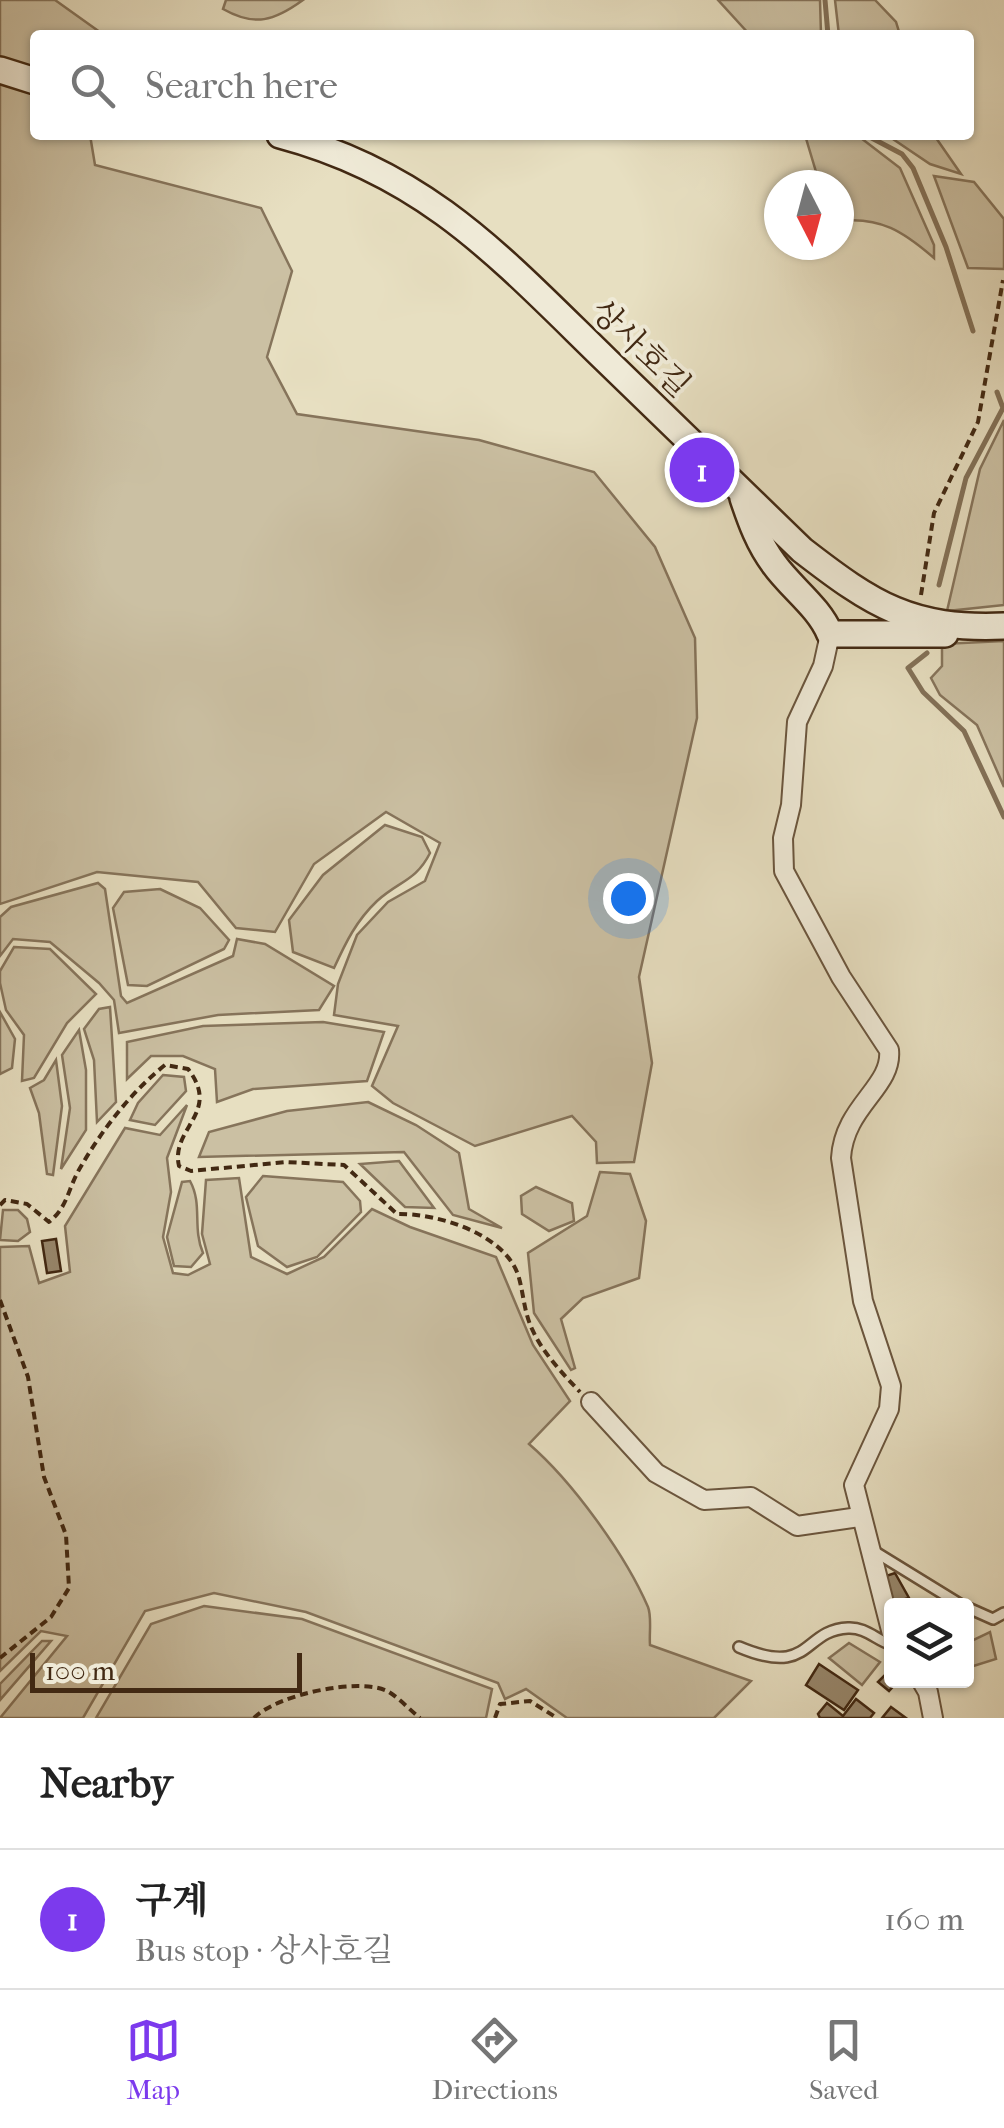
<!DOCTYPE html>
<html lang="en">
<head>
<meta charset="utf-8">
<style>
  :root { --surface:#fff; --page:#f2f2f2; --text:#222; --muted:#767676; --line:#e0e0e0; --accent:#7c3aed }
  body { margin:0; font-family:"IM FELL French Canon","Noto Serif KR",serif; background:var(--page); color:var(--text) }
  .controls { position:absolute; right:30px; bottom:30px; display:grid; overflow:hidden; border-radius:10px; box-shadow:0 2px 8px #0004 }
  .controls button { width:90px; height:90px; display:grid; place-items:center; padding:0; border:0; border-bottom:2px solid var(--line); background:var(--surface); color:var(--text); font:50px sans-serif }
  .compass { position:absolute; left:764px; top:170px; width:90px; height:90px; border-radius:50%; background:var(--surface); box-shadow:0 2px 8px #0004; rotate:174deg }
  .scale { position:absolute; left:30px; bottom:25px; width:272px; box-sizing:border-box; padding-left:10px; border:5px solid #422913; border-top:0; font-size:28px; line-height:35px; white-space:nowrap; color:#422913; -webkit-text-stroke:8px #efead7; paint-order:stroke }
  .you { position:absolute; left:628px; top:898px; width:35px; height:35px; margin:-25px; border:8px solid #fff; border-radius:50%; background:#1a73e8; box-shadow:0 0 0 15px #1a73e833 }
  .badge { display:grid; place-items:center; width:65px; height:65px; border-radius:50%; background:var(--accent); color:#fff; font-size:32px; font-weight:700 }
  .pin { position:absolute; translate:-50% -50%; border:5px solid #fff; box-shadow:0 2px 10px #0006 }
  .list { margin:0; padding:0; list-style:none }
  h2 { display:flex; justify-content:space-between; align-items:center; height:130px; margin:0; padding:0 40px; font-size:42px }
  h2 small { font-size:32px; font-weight:400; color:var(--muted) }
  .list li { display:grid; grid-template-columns:65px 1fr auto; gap:30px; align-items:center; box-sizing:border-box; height:140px; padding:0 40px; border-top:2px solid var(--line) }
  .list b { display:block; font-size:38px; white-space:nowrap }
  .list p { margin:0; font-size:32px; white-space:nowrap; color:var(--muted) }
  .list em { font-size:32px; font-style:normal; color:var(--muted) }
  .icon { flex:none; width:55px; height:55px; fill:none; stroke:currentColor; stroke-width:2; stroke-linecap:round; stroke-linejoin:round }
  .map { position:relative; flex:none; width:1004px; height:1718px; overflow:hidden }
  .search { position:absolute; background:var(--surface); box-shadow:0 2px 8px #0004; left:30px; right:30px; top:30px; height:110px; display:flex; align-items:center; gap:25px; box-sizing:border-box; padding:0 35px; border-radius:10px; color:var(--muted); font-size:38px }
  .sheet { height:270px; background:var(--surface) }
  nav { display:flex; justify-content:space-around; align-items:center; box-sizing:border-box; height:140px; border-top:2px solid var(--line); background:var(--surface); font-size:28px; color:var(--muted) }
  nav a { display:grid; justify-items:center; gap:5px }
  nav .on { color:var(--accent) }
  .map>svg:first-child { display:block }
  .green { fill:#cbc0a3; stroke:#86745b; stroke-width:2.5 }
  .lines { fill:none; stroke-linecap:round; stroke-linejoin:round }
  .stream { stroke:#837158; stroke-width:5 }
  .building { fill:#98886d; stroke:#422913; stroke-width:2.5 }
  .lane-casing { stroke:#6b563e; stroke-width:14 }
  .street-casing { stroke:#6b563e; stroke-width:22 }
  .secondary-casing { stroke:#422913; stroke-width:30 }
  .path { stroke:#422913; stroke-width:4; stroke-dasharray:8 5; stroke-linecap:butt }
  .lane { stroke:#efead7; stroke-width:9 }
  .street { stroke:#efead7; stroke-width:18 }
  .secondary { stroke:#efead7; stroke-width:25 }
  .labels { text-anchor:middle; stroke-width:8; stroke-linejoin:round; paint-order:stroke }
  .street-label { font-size:32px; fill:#422913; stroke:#efead7 }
</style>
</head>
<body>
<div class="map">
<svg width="1004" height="1718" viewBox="0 0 1004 1718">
  <rect width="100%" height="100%" fill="#e7dfc1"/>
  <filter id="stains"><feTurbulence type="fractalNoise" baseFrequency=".002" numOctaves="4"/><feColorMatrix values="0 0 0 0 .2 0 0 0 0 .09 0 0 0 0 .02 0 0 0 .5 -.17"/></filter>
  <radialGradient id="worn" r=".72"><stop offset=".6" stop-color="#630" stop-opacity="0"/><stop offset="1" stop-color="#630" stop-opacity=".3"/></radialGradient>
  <g class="green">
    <polygon points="0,0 55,0 104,35 35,35 35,135 90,135 95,165 261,208 292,271 267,357 297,414 479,440 594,472 655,547 695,638 697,718 639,977 652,1063 634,1162 597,1163 596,1142 572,1116 475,1146 393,1103 372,1086 398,1026 334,1015 338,984 357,935 388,902 425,881 440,843 386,812 314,864 275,932 236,928 198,882 97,872 0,904"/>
    <path d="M226,0h77c-29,21 -48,27 -80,9z"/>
    <polygon points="718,0 820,0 821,35 750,35"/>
    <polygon points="835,0 875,0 896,22 900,35 839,35"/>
    <path d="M805,135h52l43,33 34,77v13c-30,-26 -54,-42 -95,-37v-36h-19z"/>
    <polygon points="887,135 934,135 961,174 930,164"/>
    <polygon points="934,176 974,182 1004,219 1004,269 968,268"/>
    <polygon points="1004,420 1004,605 947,611 980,469"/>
    <polygon points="1004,641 1004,787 977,725 940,695 931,678 942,666 942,644"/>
    <path d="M385,825l37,12 8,16c-14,28 -31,28 -53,48 -21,20 -31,41 -43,67l-41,-16 -4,-32 34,-45z"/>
    <polygon points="98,883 105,889 121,996 127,1003 233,956 237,939 265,944 334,986 319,1010 218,1015 119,1033 114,1000 99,983 50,942 13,939 0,956 0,917 11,907"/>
    <polygon points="160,889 200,908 229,940 224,949 147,986 128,985 113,908 124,892"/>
    <polygon points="14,947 50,949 96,994 67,1023 34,1078 22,1081 24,1035 6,1010 0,983 0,971"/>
    <polygon points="110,1007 116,1102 97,1122 94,1060 84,1029 99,1009"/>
    <polygon points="0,1012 15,1039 12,1068 0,1074"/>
    <polygon points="323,1022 384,1032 367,1081 253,1089 217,1102 215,1069 183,1056 151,1056 127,1079 127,1042 203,1026"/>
    <polygon points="79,1030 86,1070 86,1130 61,1169 70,1108 62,1055"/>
    <polygon points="56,1060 62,1106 53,1175 47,1174 39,1113 30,1088 44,1080"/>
    <polygon points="163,1075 184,1077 186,1091 155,1125 130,1120 138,1103"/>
    <polygon points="368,1102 416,1125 459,1153 469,1209 502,1228 453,1215 404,1152 199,1157 209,1132 287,1111"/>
    <path d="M187,1105l-20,53 4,34 -8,45 10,36 15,2 22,-11 -8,-30 4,-54 33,-2 12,79 36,17 37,-17 48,-48 38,18 86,30 37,88 37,56 -41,43c43,37 96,110 119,163 4,10 1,26 2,38l101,36 -37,37h-147l-41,-29 -21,10 -7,-16 -192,-71 -92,-19 -69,18 -62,107h-83l67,-82 -26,-5 -41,40v-424l29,-1 10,37 31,-11 -5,-46 60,-98 35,7z"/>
    <polygon points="399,1161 434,1208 405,1207 360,1164"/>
    <polygon points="600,1172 630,1174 646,1221 639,1278 583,1298 561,1319 575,1368 571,1370 534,1313 528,1253 587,1216"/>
    <polygon points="263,1176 343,1182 360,1201 361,1212 317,1257 287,1267 258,1246 246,1197"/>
    <path d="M190,1181c13,24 2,46 13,72l-12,14 -17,-1 -7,-29 15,-55z"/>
    <polygon points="536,1187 572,1203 574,1221 549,1231 522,1214 521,1196"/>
    <polygon points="3,1210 18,1210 27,1219 30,1232 18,1241 0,1240"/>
    <polygon points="204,1606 302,1619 492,1689 486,1718 96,1718 151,1624"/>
    <polygon points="990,1632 996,1659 967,1668 967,1643"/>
    <polygon points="42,1641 51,1641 0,1700 0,1684"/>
    <polygon points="849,1643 880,1662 862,1685 829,1658"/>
  </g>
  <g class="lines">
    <g class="stream">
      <polyline points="825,0 828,35"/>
      <polyline points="866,135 902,154 913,168 946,247 973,331"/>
      <polyline points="939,585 966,478 1003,408 997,392"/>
      <polyline points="927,653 908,668 923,692 964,731 1004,817"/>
    </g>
  </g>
  <g class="building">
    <polygon points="56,1239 61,1271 47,1273 42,1241"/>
    <polygon points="895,1573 909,1598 891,1603 883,1577"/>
    <polygon points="819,1664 858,1690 844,1710 806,1685"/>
    <polygon points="892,1668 892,1680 899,1680 889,1691 878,1682"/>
    <polygon points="856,1699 874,1713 870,1718 820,1718 818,1714 827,1703 843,1716"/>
    <polygon points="891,1707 906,1718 882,1718"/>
  </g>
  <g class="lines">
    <g class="lane-casing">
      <g id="lane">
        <polyline points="872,1550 963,1606"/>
        <polyline points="966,1607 993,1619 1004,1613"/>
        <path d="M739,1647c73,31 63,-17 109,-19 18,-1 28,12 44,17"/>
      </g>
    </g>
    <g class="street-casing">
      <g id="street">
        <path d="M830,634l-7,32 -26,56 -6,83 -8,33 1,33 57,106 48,73c4,37 -45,56 -48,108l22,143 28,85 -2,23 -35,76 38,149"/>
        <polyline points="591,1402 656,1473 704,1500 751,1497 797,1526 859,1517"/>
        <polyline points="921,1680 928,1692 933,1718"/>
      </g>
    </g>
    <g class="secondary-casing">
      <g id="secondary">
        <polyline points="0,70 35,81"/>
        <path d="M280,135c147,39 221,123 326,225 65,63 131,127 196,190 71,55 109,80 202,76"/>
        <path d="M743,498c8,24 16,46 31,66 17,24 45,43 56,70h115"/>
      </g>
    </g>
    <g class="path">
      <polyline points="921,595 934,513 978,422 1003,280"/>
      <path d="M0,1205l5,-5 22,4 22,18c19,-15 19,-34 31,-54 22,-38 51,-76 85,-103l23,4c34,44 -18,59 -9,97l12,5 95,-9 58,3 53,49c40,-1 110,20 122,64 5,18 5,35 14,53 10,22 30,43 47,61"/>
      <polyline points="0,1300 28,1377 44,1477 66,1535 69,1588 51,1617 0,1658"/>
      <path d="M254,1718c22,-23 107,-42 135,-26 11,7 21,18 31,26"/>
      <polyline points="495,1718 500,1704 530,1701 557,1718"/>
    </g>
    <use href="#lane" class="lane"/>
    <use href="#street" class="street"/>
    <use href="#secondary" class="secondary"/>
  </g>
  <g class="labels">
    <g class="street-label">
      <text transform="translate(641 348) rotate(44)" y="11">상사호길</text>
    </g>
  </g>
  <rect width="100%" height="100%" filter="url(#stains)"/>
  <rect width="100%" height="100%" fill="url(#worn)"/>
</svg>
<div class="controls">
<button><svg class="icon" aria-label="layers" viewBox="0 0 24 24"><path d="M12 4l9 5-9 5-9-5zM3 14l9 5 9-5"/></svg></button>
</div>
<svg class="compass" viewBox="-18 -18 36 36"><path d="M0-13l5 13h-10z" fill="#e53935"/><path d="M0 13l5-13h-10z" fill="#767676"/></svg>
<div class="scale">100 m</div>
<div class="you"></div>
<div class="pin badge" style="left:702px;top:470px">1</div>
<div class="search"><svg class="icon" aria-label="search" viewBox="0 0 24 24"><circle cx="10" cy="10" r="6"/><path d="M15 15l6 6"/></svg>Search here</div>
</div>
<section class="sheet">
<h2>Nearby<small></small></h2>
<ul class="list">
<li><span class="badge">1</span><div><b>구계</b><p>Bus stop · 상사호길</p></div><em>160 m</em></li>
</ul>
</section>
<nav>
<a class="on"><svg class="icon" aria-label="map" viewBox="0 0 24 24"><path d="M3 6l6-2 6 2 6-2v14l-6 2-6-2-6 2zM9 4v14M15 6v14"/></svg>Map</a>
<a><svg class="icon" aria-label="directions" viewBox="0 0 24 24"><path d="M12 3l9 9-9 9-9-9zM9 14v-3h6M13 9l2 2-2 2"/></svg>Directions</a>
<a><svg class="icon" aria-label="saved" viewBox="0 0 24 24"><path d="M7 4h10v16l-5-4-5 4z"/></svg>Saved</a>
</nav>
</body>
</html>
